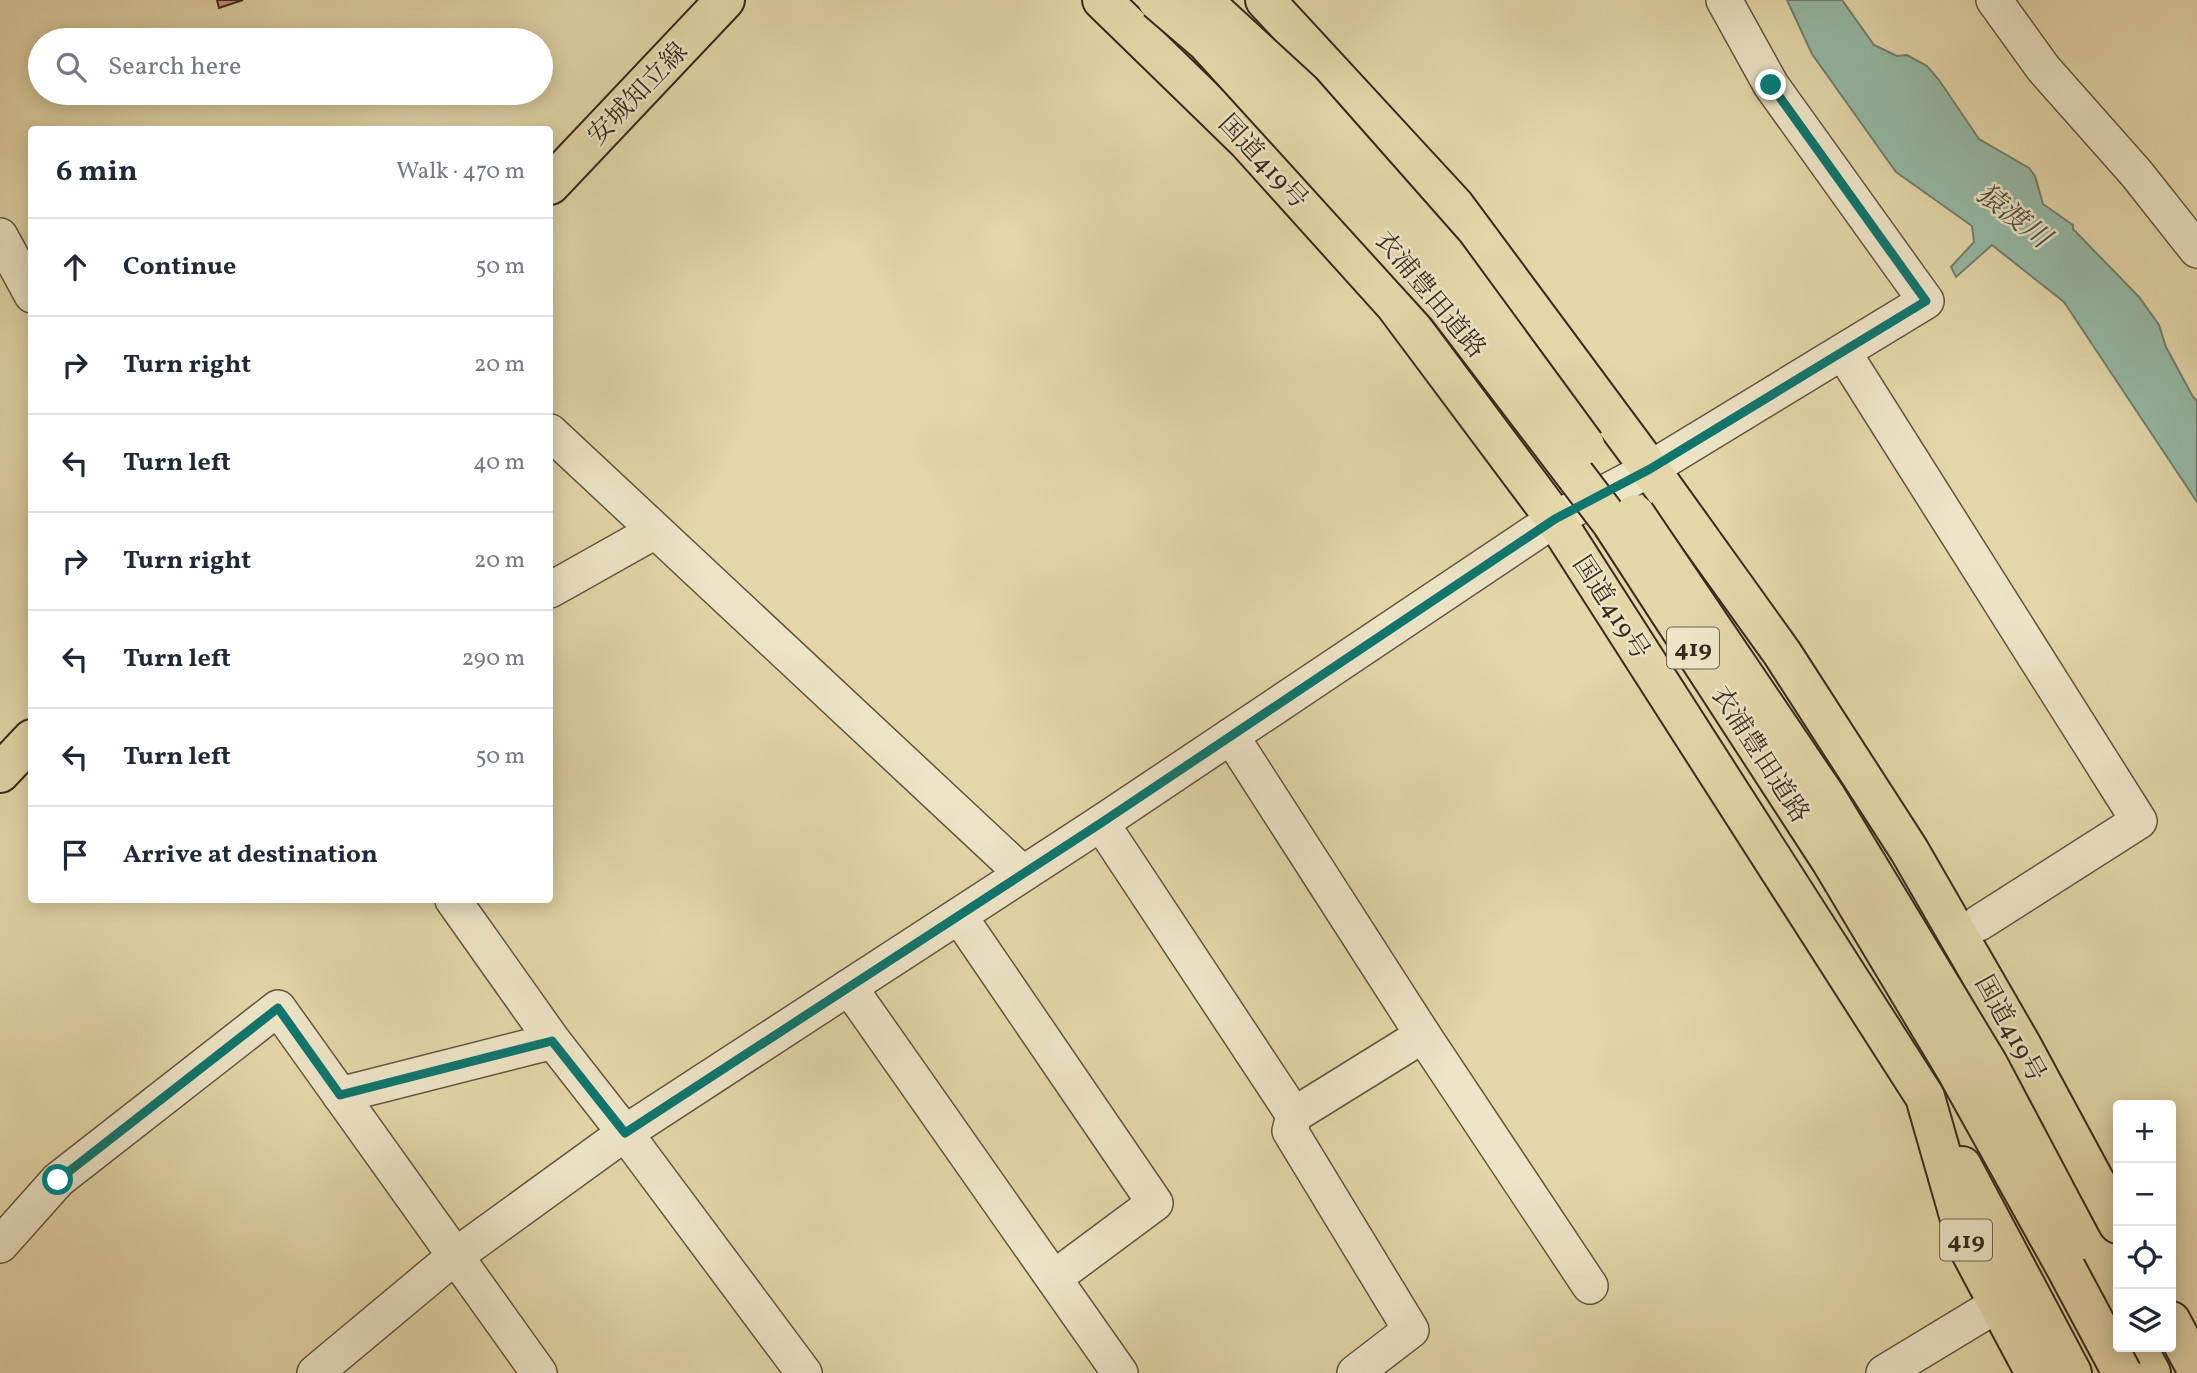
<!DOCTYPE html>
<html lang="en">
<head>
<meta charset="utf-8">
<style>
  :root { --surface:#fff; --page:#f2f2f3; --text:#1f2937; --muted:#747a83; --line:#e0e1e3 }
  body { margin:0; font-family:Vollkorn,"Noto Serif JP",serif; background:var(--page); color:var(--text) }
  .controls { position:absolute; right:21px; bottom:21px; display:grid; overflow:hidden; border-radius:7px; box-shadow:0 4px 18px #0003 }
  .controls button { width:63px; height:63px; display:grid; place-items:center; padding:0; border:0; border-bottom:2px solid var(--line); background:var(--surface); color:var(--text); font:35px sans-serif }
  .stop { position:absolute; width:21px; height:21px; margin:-16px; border:5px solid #0f766e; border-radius:50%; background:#fff }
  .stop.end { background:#0f766e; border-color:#fff; box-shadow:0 2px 7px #0008 }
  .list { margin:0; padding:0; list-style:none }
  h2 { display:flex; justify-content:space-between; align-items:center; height:91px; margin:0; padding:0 28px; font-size:30px }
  h2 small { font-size:23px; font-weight:400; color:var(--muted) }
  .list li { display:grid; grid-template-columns:46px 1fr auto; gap:21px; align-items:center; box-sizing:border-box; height:98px; padding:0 28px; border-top:2px solid var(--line) }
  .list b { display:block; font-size:26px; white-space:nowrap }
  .list em { font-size:23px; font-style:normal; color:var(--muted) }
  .icon { flex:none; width:38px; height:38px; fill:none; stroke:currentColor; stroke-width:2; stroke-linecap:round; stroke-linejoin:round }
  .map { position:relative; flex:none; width:2197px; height:1373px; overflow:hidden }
  .search { position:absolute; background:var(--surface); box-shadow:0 4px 18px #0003; left:28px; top:28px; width:525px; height:77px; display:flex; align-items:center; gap:18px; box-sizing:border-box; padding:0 24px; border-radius:38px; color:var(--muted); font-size:26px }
  .panel { position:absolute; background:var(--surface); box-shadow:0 4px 18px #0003; left:28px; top:126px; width:525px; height:777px; border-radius:7px }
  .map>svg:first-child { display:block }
  .water { fill:#95b9a6; stroke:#708070; stroke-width:2 }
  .building { fill:#cc8d7d; stroke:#382b1e; stroke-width:2 }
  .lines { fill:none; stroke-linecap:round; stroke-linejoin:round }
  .minor-casing { stroke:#635640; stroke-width:38 }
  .major-casing { stroke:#382b1e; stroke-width:42 }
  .highway-casing { stroke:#382b1e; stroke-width:42 }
  .minor { stroke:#ede4c6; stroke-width:35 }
  .major { stroke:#e3d6a8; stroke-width:38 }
  .highway { stroke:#e3d6a8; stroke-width:38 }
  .highway-bridge-casing { stroke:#382b1e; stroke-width:42; stroke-linecap:butt }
  .highway-bridge { stroke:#e3d6a8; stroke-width:38 }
  .route { stroke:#0f766e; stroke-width:9 }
  .labels { text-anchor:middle; stroke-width:5; stroke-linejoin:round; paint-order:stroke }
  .shield { fill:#ede4c6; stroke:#6e6250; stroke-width:2 }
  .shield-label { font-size:24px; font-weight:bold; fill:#382b1e }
  .street-label { font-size:26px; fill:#382b1e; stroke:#ede4c6 }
  .water-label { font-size:28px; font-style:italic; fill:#4f4e40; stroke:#ede4c6 }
</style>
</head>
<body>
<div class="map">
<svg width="2197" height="1373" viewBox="0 0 2197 1373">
  <rect width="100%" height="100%" fill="#e3d6a8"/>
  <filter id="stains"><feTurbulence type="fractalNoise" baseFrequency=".00286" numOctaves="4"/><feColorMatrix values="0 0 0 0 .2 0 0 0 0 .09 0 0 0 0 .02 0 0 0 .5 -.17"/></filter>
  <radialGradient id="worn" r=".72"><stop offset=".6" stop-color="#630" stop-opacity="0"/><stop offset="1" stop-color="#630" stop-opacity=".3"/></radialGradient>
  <polygon class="water" points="1787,0 1842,0 1874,45 1897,56 1907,55 1927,66 1939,80 1979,139 2029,168 2035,176 2043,204 2073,225 2073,229 2139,297 2159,325 2166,347 2193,397 2197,401 2197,502 2064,302 1992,245 1956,277 1951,267 1974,242 1972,226 1896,172 1812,54"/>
  <polygon class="building" points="217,0 243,0 219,8"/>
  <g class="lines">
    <g class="minor-casing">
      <g id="minor">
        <polyline points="1994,0 2043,68 2136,173 2197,250"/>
        <polyline points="0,236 32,295"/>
        <polyline points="1843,352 2139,821 1979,923"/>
        <polyline points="550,432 1022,873"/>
        <polyline points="550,590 655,531"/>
        <polyline points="1231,736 1423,1035 1590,1286"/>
        <polyline points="1101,823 1294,1115"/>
        <polyline points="453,900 553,1041 625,1133 804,1373"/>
        <polyline points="959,916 1155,1203 1054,1278"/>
        <polyline points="849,987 1120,1373"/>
        <polyline points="340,1095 553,1041"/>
        <polyline points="0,1245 58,1180 278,1008 539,1373"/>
        <polyline points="315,1373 454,1257 625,1133 1101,823 1555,519 1650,469 1926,301 1771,85 1724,0"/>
        <polyline points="1355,1373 1411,1330 1290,1131 1294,1115 1423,1035"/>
        <polyline points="1884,1373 1998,1304"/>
      </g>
    </g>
    <g class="major-casing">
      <g id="major">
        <polyline points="550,185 725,0"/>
        <polyline points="0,773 32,739"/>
      </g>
    </g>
    <g class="highway-casing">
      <g id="highway">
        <polyline points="1102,0 1248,142 1395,305 1555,519 1925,1097 1968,1247 2035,1373"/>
        <polyline points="1265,0 1455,206 1650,469 1782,653 1909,850 2022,1046 2118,1224"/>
        <polyline points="1962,1166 2072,1373"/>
        <polyline points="2171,1321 2197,1370"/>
        <polyline points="2137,1347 2151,1373"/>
      </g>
    </g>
    <use href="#minor" class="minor"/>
    <use href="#major" class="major"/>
    <use href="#highway" class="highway"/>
    <g class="highway-bridge-casing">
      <g id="highway-bridge">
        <polyline points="1157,0 1206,42 1447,307 1611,522 1831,861 1956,1070 2066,1268 2122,1373"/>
        <polyline points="1202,0 1302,92 1445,254 1585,445"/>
        <polyline points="1635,514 1827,798 1988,1064 2081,1240"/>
      </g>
    </g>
    <use href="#highway-bridge" class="highway-bridge"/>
  </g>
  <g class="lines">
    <polyline class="route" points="58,1180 278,1008 340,1095 552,1041 625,1133 1101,823 1555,519 1650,469 1926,301 1771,85"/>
  </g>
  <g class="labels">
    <g class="shield">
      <rect x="1667" y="627.5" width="52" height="41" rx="5"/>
      <rect x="1940" y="1219.5" width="52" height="41" rx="5"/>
    </g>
    <g class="shield-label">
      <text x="1693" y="656">419</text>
      <text x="1966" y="1248">419</text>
    </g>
    <g class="street-label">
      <text transform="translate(637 93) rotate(-46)" y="9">安城知立線</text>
      <text transform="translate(1264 161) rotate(47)" y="9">国道419号</text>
      <text transform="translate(1431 294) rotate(50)" y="9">衣浦豊田道路</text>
      <text transform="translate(1612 607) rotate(57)" y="9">国道419号</text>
      <text transform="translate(1761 754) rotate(57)" y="9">衣浦豊田道路</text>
      <text transform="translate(2011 1028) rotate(61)" y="9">国道419号</text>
    </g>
    <g class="water-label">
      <text transform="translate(2014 215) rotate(38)" y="10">猿渡川</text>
    </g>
  </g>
  <rect width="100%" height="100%" filter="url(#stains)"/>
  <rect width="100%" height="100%" fill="url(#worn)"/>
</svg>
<div class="controls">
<button>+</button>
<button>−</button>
<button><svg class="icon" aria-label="locate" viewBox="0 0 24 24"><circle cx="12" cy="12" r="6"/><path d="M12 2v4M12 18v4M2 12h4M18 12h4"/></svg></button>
<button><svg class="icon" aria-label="layers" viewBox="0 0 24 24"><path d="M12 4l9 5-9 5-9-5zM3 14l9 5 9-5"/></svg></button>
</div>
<div class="stop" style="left:58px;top:1180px"></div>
<div class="stop end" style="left:1771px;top:85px"></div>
<div class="search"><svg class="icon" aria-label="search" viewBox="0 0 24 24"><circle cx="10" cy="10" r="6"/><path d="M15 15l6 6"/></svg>Search here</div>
<section class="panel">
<h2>6 min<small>Walk · 470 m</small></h2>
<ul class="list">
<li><svg class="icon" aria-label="ahead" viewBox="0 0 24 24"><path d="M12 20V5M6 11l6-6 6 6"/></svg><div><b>Continue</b></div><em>50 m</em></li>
<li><svg class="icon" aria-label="right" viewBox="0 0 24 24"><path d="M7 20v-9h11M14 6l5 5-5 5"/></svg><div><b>Turn right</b></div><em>20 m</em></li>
<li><svg class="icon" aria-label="left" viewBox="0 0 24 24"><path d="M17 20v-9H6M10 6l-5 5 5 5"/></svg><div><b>Turn left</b></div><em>40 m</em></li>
<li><svg class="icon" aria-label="right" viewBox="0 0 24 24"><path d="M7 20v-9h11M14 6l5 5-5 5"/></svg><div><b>Turn right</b></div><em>20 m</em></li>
<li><svg class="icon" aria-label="left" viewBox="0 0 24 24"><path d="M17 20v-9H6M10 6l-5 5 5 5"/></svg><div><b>Turn left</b></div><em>290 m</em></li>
<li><svg class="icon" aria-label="left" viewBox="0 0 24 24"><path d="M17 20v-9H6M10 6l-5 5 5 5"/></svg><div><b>Turn left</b></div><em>50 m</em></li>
<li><svg class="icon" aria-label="arrive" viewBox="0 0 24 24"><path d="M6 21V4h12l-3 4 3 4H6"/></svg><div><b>Arrive at destination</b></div></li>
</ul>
</section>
</div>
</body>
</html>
